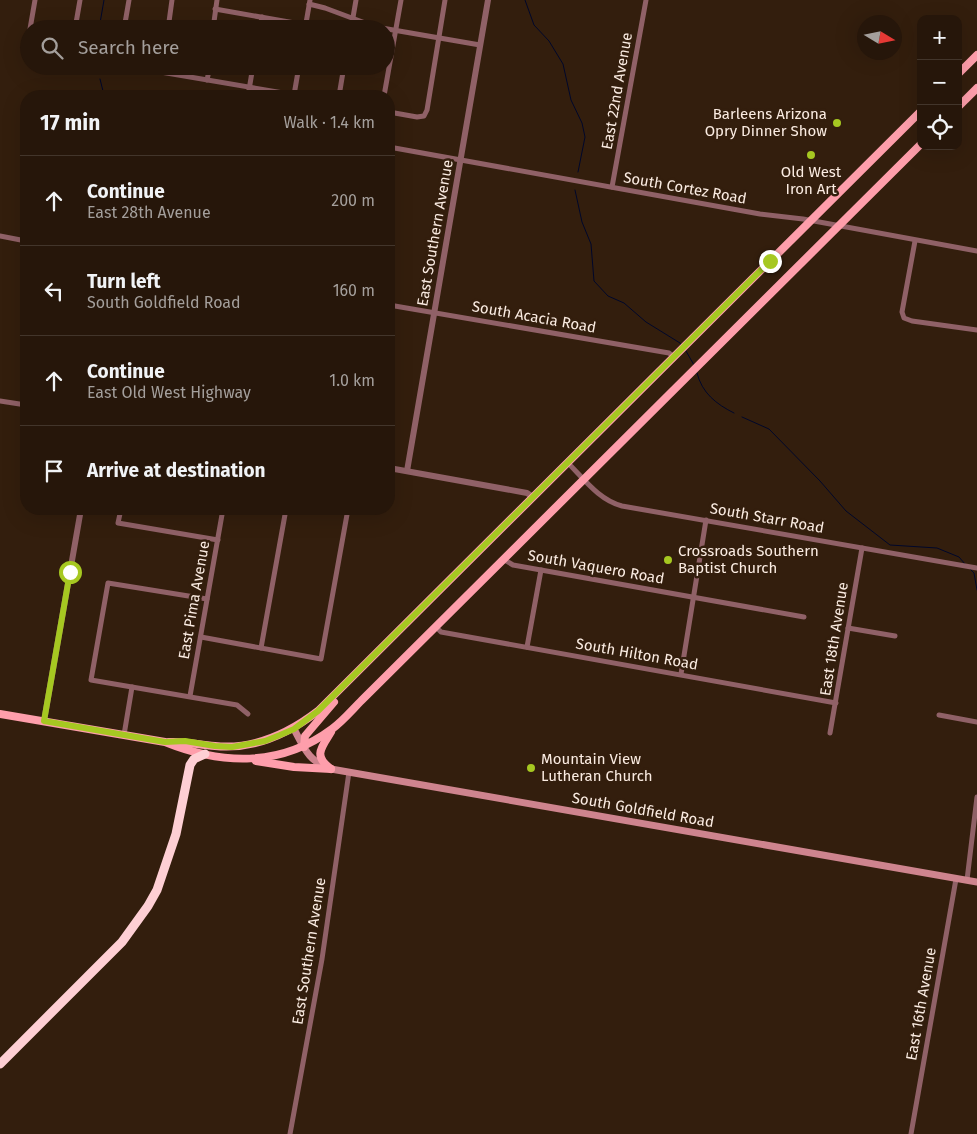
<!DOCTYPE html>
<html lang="en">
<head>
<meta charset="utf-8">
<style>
  :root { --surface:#26160a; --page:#2e1f13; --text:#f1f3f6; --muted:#a49f9c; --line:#42352b }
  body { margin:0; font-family:"Fira Sans",sans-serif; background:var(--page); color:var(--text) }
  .controls { position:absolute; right:15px; top:15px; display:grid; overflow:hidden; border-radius:10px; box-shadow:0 5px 20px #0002 }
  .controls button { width:45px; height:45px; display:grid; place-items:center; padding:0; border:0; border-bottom:1px solid var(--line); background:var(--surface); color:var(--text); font:25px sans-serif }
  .compass { position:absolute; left:857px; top:15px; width:45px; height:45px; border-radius:50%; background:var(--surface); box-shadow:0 5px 20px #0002; rotate:100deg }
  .stop { position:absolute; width:15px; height:15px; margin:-11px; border:4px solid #a6c821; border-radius:50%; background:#fff }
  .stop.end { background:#a6c821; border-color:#fff; box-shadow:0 1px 5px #0008 }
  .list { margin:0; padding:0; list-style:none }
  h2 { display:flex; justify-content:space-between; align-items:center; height:65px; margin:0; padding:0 20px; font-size:21px }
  h2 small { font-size:16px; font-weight:400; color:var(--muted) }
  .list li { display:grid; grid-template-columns:32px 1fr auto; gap:15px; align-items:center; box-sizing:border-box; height:90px; padding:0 20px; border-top:1px solid var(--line) }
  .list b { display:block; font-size:19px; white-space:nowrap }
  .list p { margin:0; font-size:16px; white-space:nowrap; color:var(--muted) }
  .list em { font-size:16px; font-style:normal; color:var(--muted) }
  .icon { flex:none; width:28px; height:28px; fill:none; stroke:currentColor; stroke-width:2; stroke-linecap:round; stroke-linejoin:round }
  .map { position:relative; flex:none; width:977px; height:1134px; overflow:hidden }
  .search { position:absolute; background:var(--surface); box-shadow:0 5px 20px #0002; left:20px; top:20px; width:375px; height:55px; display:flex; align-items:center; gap:12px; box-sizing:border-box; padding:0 18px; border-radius:28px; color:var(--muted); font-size:19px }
  .panel { position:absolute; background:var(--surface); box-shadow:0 5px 20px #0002; left:20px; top:90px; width:375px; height:425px; border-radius:20px }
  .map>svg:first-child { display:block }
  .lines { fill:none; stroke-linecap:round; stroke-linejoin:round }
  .stream { stroke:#00072a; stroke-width:1 }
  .minor { stroke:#906167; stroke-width:5 }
  .tertiary { stroke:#906167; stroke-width:6 }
  .secondary { stroke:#ce848e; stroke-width:7 }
  .primary { stroke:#fe9eab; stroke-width:8 }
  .motorway { stroke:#fecfd4; stroke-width:9 }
  .route { stroke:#a6c821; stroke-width:6 }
  .poi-dot { fill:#a6c821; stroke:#331e0d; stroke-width:2 }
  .labels { text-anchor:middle; stroke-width:5; stroke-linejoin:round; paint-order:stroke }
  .street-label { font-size:15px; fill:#fbece2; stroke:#331e0d }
  .poi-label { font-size:15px; fill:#fbece2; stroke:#331e0d; text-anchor:start }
</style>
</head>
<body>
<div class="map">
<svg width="977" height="1134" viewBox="0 0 977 1134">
  <rect width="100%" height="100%" fill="#331e0d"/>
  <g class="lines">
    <g class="stream">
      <polyline points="525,0 534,25 549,41 563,64 571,100 582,123 585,137 578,172"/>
      <polyline points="99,29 104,0"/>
      <polyline points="100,79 104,95 108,96"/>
      <polyline points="575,190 582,222 591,244 594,281 608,296 624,303 646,322 680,343 682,346"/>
      <polyline points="686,351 694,365"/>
      <path d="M697,373c5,20 19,31 37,40"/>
      <polyline points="742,417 769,429 820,481 846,511 890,545 937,548 959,557 965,564"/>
      <polyline points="969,568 974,573 977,590"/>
    </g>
    <g class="minor">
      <polyline points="309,4 325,8 376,27 480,45"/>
      <polyline points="215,9 306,25"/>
      <polyline points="30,29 35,0"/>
      <polyline points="75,29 80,0"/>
      <polyline points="124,29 129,0"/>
      <polyline points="168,29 172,0"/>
      <polyline points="213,29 217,0"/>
      <polyline points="260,29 262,17"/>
      <polyline points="305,29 310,0"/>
      <polyline points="351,29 356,0"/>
      <polyline points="29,35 26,52 29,59"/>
      <polyline points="68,66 101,72 143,69 301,96"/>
      <polyline points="207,80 210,66"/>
      <polyline points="294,95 299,66"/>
      <polyline points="248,96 253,66"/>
      <polyline points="339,96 344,66"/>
      <polyline points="384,96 401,0"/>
      <polyline points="389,112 417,117 424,116 427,110 445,0"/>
      <polyline points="389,147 760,214 803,219 977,251"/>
      <polyline points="612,187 646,0"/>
      <polyline points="0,236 26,241"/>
      <polyline points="915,241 902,312 904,318 912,321 977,330"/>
      <polyline points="389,305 669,353 674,357"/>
      <polyline points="0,401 26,405"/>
      <path d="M568,463c16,16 31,37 54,43l355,62"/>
      <polyline points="121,509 118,523 218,540"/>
      <polyline points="503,559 513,565 804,617"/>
      <polyline points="207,599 108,583 91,680 237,705 248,714"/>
      <polyline points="436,627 441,632 836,703"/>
      <polyline points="848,628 895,636"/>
      <polyline points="201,637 321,659 348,509"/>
      <polyline points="527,647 541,570"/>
      <polyline points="261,648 286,509"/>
      <polyline points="681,674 706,520"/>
      <polyline points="190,696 223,509"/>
      <polyline points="939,715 977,722"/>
      <polyline points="830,733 862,548"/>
      <polyline points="124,735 132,687"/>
      <polyline points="967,880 977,797"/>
      <polyline points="290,1134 322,959 349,772"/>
      <polyline points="911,1134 956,879"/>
    </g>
    <g class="tertiary">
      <polyline points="389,468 527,493 533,497"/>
      <polyline points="407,471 488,0"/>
      <polyline points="44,721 81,509"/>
    </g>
    <path class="secondary" d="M294,729c10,19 15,33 37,40l646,113"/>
    <g class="primary">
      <polyline points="958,74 977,55"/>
      <polyline points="958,107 977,88"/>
      <path d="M0,714l165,28c57,23 116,25 167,-13 11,-8 20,-19 30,-29l559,-556"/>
      <path d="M331,732c-10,16 -18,24 0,37"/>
      <path d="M169,742c16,-1 30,3 46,4 39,4 73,-12 103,-35l603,-600"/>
      <polyline points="304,747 305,736 334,702"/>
      <polyline points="256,761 294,767 331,769"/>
    </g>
    <polyline class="motorway" points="0,1064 122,942 148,906 157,890 176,834 190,765 194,759 205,754"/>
  </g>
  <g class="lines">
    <polyline class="route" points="70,572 44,721 165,742 185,741 215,746 232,747 265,741 280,735 294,729 318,711 770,261"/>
  </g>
  <g class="poi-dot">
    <circle cx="837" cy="123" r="5"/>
    <circle cx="811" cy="155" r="5"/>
    <circle cx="668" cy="560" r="5"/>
    <circle cx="531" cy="768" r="5"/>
  </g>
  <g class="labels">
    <g class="street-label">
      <text transform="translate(617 91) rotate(-80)" y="5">East 22nd Avenue</text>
      <text transform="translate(685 188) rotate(10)" y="5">South Cortez Road</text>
      <text transform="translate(435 233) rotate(-80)" y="5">East Southern Avenue</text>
      <text transform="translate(534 317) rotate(10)" y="5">South Acacia Road</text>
      <text transform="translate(767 518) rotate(10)" y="5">South Starr Road</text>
      <text transform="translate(596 567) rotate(10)" y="5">South Vaquero Road</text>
      <text transform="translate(194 600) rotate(-80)" y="5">East Pima Avenue</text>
      <text transform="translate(834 639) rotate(-81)" y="5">East 18th Avenue</text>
      <text transform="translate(637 654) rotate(10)" y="5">South Hilton Road</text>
      <text transform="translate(643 810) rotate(10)" y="5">South Goldfield Road</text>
      <text transform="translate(309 951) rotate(-81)" y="5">East Southern Avenue</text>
      <text transform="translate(921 1004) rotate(-80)" y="5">East 16th Avenue</text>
    </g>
    <g class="poi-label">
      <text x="827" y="119" text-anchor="end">Barleens Arizona<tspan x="827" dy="17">Opry Dinner Show</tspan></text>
      <text x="811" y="177" text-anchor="middle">Old West<tspan x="811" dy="17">Iron Art</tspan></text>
      <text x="678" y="556">Crossroads Southern<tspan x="678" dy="17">Baptist Church</tspan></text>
      <text x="541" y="764">Mountain View<tspan x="541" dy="17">Lutheran Church</tspan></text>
    </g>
  </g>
</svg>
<div class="controls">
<button>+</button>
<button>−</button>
<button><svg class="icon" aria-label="locate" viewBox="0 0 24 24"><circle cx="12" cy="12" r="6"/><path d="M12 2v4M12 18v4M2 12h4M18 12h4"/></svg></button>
</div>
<svg class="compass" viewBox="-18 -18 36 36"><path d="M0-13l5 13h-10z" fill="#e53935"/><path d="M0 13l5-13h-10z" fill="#a49f9c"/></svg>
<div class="stop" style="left:70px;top:572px"></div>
<div class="stop end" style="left:770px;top:261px"></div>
<div class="search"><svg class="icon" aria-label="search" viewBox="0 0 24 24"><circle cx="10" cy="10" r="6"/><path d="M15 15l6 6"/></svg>Search here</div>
<section class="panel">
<h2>17 min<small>Walk · 1.4 km</small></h2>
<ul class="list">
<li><svg class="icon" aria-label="ahead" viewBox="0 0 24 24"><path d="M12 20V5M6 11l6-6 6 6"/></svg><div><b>Continue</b><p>East 28th Avenue</p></div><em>200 m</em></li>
<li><svg class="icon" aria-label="left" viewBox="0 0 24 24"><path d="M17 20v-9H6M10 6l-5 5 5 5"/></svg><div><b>Turn left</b><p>South Goldfield Road</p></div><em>160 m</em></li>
<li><svg class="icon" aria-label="ahead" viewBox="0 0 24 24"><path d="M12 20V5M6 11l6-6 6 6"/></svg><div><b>Continue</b><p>East Old West Highway</p></div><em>1.0 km</em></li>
<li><svg class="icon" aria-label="arrive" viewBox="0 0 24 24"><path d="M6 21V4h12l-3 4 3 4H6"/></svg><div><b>Arrive at destination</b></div></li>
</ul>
</section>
</div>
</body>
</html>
